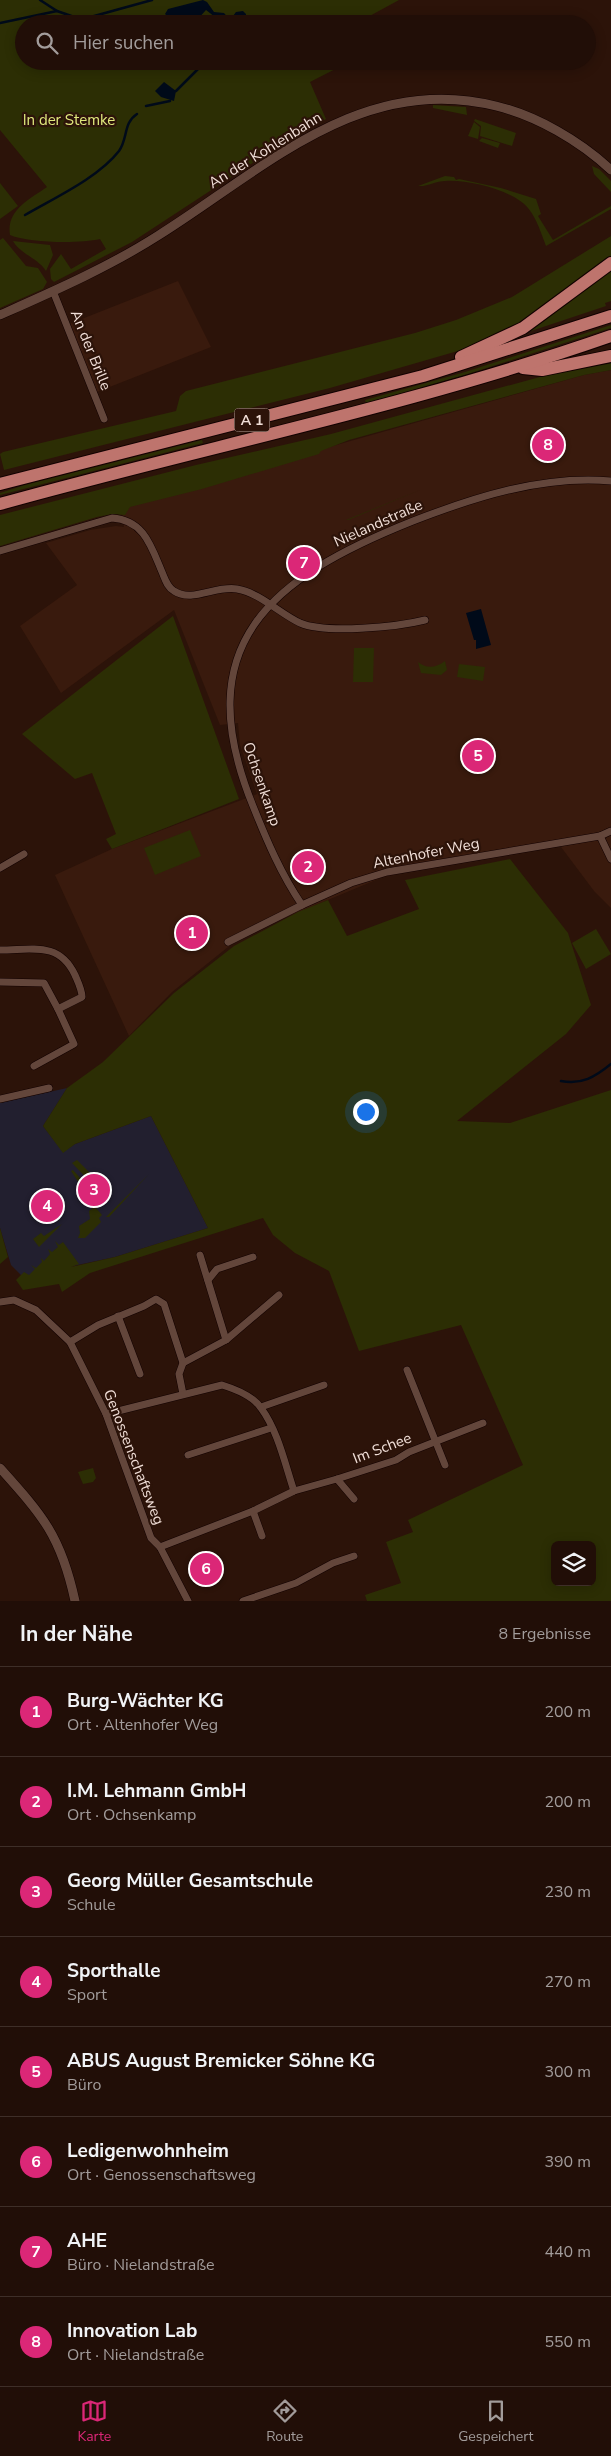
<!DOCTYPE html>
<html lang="de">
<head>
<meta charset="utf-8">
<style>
  :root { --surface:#210e07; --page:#291711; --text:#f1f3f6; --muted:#a29c9b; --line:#3e2e28; --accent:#db2777 }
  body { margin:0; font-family:"Nunito Sans",sans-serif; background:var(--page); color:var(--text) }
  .controls { position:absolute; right:15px; bottom:15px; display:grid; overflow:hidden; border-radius:8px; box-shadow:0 2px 12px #0003 }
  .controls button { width:45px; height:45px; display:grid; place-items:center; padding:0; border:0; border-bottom:1px solid var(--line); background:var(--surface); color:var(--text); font:25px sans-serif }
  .you { position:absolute; left:365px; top:1111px; width:18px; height:18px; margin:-12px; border:4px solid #fff; border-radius:50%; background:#1a73e8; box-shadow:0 0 0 8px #1a73e833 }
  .badge { display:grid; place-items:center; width:32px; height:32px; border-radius:50%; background:var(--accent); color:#fff; font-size:16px; font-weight:700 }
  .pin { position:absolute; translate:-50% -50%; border:2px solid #fff; box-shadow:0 1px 5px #0006 }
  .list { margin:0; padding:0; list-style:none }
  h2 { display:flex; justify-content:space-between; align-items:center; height:65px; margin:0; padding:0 20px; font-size:21px }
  h2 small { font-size:16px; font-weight:400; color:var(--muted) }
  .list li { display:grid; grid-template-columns:32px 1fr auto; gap:15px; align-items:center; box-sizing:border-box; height:90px; padding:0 20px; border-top:1px solid var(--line) }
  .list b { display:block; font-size:19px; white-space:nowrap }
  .list p { margin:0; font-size:16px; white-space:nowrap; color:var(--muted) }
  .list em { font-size:16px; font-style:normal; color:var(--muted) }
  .icon { flex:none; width:28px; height:28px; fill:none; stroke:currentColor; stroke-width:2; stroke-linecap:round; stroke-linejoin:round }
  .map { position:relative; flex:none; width:611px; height:1601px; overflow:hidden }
  .search { position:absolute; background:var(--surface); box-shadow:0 2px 12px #0003; left:15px; right:15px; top:15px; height:55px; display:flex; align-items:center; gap:12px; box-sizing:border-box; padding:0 18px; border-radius:28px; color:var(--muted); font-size:19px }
  .sheet { height:785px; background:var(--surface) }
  nav { display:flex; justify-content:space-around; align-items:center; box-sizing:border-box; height:70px; border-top:1px solid var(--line); background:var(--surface); font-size:14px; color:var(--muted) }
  nav a { display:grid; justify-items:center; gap:2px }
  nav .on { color:var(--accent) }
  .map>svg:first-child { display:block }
  .built { fill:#391a0d }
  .education { fill:#221f2f }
  .green { fill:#2c2e04; fill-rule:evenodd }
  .water { fill:#000a19 }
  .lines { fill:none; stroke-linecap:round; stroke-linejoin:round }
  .stream { stroke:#000a19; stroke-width:2.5 }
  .street-casing { stroke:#120100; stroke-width:8 }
  .secondary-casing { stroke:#120100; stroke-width:10 }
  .highway-casing { stroke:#120100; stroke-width:14 }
  .street { stroke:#63463b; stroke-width:7 }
  .secondary { stroke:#63463b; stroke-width:9 }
  .highway { stroke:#be746d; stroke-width:12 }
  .labels { text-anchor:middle; stroke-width:4.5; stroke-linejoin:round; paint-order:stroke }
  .shield { fill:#2c1309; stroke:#b6a29a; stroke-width:1 }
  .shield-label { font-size:14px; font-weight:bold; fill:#f1dfd8 }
  .park-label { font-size:15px; fill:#e0e97d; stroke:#2c1309 }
  .street-label { font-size:15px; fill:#f1dfd8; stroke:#2c1309 }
</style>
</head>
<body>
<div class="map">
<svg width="611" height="1601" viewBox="0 0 611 1601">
  <rect width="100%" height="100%" fill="#2c1309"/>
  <g class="built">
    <polygon points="178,281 211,347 97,392 69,324"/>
    <polygon points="611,370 611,908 594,891 558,843 383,877 275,922 233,943 172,992 129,1036 55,875 112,849 257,794 240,745 238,723 220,725 174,610 61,693 20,626 77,585 46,543 90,530 116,526 124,527 120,506 584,375"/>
  </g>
  <polygon class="education" points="67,1088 43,1126 63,1152 75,1144 151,1116 208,1228 115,1257 26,1276 21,1275 11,1265 0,1228 0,1103"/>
  <g class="green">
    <path d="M0,0h399l-44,24h-331v37h327l-41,21 16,37 -34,18 -160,105 -78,40 -3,-3 -1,-10 11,-15 10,15 35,-20 -6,-10c-21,5 -72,4 -90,-4 -4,-25 20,-36 37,-48l-47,-57z"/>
    <polygon points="433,105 466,107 467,115 433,108"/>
    <polygon points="475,119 516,133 512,146 480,136 481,126 474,121"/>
    <polygon points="474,122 480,127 478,139 468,136"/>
    <polygon points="482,138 500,143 498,148 479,141"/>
    <polygon points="592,166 599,169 611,181 611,192 594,174"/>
    <path d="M445,176l9,1 2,3 3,-1 42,9 35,11 5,15 -3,2 15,24 58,-34v3l-65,37c-5,-13 -9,-27 -18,-38 -15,-18 -61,-29 -83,-27 -9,0 -18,6 -27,5z"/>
    <polygon points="0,183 18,206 0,219"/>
    <polygon points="611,236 611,258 527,322 475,346 330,388 4,470 0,454 3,452 176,411 180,396 186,391 415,333 456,320 512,297"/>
    <polygon points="3,238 26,266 38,268 47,282 43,289 0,308 0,240"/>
    <path d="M13,241l37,4 3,10 -7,16c-8,-13 -26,-17 -33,-30z"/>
    <polygon points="611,268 611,301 605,303 606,306 528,332"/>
    <polygon points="611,325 611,328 465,375 366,403 365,400 465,372"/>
    <polygon points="611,363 611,370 584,375 349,440 321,451 319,454 202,489 130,507 125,515 112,514 97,517 0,546 0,515 196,465 331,434 569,369"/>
    <polygon points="202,440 203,443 0,495 0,493 25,485"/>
    <polygon points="420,490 348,520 346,520"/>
    <polygon points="413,508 419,509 370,530 383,520"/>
    <polygon points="173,616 239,799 112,849 106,839 116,834 92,773 75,779 22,734"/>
    <polygon points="354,648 374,648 373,682 353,682"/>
    <path d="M445,661l2,9 -6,5 -20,-2 -3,-11c8,7 18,6 27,-1z"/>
    <polygon points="459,664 485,667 483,681 457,677"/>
    <polygon points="190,830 201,856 155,875 144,848"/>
    <path d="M510,859l58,74 23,72 -25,29 -109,87 53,2 101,-33v511h-244l-2,-6 36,-12 -15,-41 27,-10 -5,-12 115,-55 -62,-140 -102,26 -30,-80 -34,-18 -22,-18 -10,-17 -173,55 -28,19 -3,-8 -36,6 -7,-10 8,-8 5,3 6,-6 -4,-4 5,3 6,-6 -1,-4 3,3 6,-7 -2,-5 4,3 6,-5 -3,-6 4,4 4,-3 16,22 -8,3 44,-10 93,-29 -57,-112 -76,28 -12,9 -20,-27 24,-38 36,-26 71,-69 60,-47 64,-34 30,-12 19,36 72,-27 -14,-29zM555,1545h37v37h-37z"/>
    <polygon points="596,929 611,954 586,969 572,943"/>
    <polygon points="77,1160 99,1182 94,1186 72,1163"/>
    <polygon points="73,1170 90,1189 89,1198 83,1204 79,1197 83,1193 83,1189 71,1171"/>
    <polygon points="149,1174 109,1217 106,1217"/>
    <polygon points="98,1203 96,1208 102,1215 99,1218 101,1222 85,1238 78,1238 80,1233 79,1226 90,1219 89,1211"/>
    <polygon points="62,1224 39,1247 33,1239 41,1233 44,1236"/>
    <polygon points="0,1228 8,1257 0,1264"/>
    <polygon points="93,1468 96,1478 93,1482 83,1484 78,1472"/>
  </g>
  <g class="water">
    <polygon points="203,0 207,2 214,12 224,13 230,20 236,12 243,11 246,14 246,24 218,24 215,17 206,10 197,20 189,16 167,16 165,14 168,9"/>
    <polygon points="164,82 176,91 174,101 161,97 155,91"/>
    <polygon points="481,609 491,645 476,649 476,640 474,640 466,613"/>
  </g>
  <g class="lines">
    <g class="stream">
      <polyline points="40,0 57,11"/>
      <polyline points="0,23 57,11 80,19 87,18 152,0"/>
      <polyline points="176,91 206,61"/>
      <polyline points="146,106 170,101"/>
      <path d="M25,215c29,-17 73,-37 94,-64 9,-12 4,-28 18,-37"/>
      <path d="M561,1081c21,4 34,-4 50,-17"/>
    </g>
    <g class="street-casing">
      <g id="street">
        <polyline points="53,291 104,419"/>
        <path d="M0,551l112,-33c32,2 39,28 50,54 3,7 5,15 12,19 18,12 42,-6 63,-2 23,4 42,24 63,34 26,11 97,4 125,-3"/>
        <polyline points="600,836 611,859"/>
        <polyline points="0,868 24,854"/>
        <path d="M302,905c-21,-31 -35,-64 -49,-99 -66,-162 17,-228 160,-285 62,-24 130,-46 198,-40"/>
        <polyline points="228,942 302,905 351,883 387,872 600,836 611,831"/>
        <path d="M0,950c32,0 59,-9 75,25 3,7 7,15 7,22l-24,12 -14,-26 -44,-1"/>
        <polyline points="34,1066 74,1044 58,1009"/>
        <polyline points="0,1099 49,1088"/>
        <polyline points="200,1255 226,1340"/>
        <polyline points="208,1280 217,1269 253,1257"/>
        <polyline points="0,1302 14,1300 36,1310 70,1342 106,1414 151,1538 160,1547 188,1601"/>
        <polyline points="118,1316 140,1374"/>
        <polyline points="70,1342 98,1325 144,1306 156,1299 164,1304 183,1363"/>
        <polyline points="407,1370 445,1465"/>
        <polyline points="183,1394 179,1374 183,1363 226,1340 279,1295"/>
        <polyline points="261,1407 324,1385"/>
        <path d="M106,1414l116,-29c13,4 31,11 39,23 17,23 24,56 33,83"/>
        <polyline points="188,1455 271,1428"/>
        <polyline points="337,1479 396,1460 409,1452 483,1423"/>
        <polyline points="253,1511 262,1536"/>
        <polyline points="160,1547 253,1511 294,1491 337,1479 354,1499"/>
        <polyline points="243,1601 296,1583 333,1563 354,1556"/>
      </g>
    </g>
    <g class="secondary-casing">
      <g id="secondary">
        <path d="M0,315c54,-24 109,-48 159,-80 105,-66 203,-163 337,-129 41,10 84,35 115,64"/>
        <path d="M0,1468c43,48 61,68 75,133"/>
      </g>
    </g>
    <g class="highway-casing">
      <g id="highway">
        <polyline points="461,357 523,328 611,263"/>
        <polyline points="523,368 542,370 611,356"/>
        <polyline points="0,484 423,376 611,316"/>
        <path d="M0,504c204,-57 411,-98 611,-168"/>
      </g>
    </g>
    <use href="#street" class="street"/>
    <use href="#secondary" class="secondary"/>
    <use href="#highway" class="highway"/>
  </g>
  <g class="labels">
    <rect class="shield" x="234.5" y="408.5" width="35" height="23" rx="4"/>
    <g class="shield-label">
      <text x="252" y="425">A 1</text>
    </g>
    <g class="park-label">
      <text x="69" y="125">In der Stemke</text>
    </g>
    <g class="street-label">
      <text transform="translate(265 150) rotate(-32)" y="5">An der Kohlenbahn</text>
      <text transform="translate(91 350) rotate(68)" y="5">An der Brille</text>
      <text transform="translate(378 523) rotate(-24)" y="5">Nielandstraße</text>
      <text transform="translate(262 784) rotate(71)" y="5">Ochsenkamp</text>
      <text transform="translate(426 853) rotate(-11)" y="5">Altenhofer Weg</text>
      <text transform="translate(382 1448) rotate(-21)" y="5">Im Schee</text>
      <text transform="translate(134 1457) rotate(69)" y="5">Genossenschaftsweg</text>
    </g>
  </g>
</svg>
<div class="controls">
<button><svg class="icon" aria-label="layers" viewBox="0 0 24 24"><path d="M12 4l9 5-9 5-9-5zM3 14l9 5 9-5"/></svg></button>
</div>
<div class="you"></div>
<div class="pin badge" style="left:192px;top:933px">1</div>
<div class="pin badge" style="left:308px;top:867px">2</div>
<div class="pin badge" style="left:94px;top:1190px">3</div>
<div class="pin badge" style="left:47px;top:1206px">4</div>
<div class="pin badge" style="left:478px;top:756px">5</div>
<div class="pin badge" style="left:206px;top:1569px">6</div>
<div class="pin badge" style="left:304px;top:563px">7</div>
<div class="pin badge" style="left:548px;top:445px">8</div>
<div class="search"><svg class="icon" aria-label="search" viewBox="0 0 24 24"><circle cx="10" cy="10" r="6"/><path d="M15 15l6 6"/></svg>Hier suchen</div>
</div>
<section class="sheet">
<h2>In der Nähe<small>8 Ergebnisse</small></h2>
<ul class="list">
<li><span class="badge">1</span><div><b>Burg-Wächter KG</b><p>Ort · Altenhofer Weg</p></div><em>200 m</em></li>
<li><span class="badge">2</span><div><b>I.M. Lehmann GmbH</b><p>Ort · Ochsenkamp</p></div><em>200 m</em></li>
<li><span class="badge">3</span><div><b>Georg Müller Gesamtschule</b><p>Schule</p></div><em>230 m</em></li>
<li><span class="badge">4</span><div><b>Sporthalle</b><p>Sport</p></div><em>270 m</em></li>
<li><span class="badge">5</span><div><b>ABUS August Bremicker Söhne KG</b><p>Büro</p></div><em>300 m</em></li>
<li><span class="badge">6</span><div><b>Ledigenwohnheim</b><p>Ort · Genossenschaftsweg</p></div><em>390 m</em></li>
<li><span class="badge">7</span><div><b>AHE</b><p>Büro · Nielandstraße</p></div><em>440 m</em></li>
<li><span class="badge">8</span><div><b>Innovation Lab</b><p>Ort · Nielandstraße</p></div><em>550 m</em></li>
</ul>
</section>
<nav>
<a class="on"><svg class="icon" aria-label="map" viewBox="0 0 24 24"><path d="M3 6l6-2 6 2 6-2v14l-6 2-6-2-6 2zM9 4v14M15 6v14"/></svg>Karte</a>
<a><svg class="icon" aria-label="directions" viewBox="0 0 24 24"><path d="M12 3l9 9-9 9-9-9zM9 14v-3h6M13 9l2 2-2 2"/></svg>Route</a>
<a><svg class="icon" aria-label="saved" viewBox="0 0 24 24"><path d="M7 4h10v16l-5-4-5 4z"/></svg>Gespeichert</a>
</nav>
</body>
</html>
